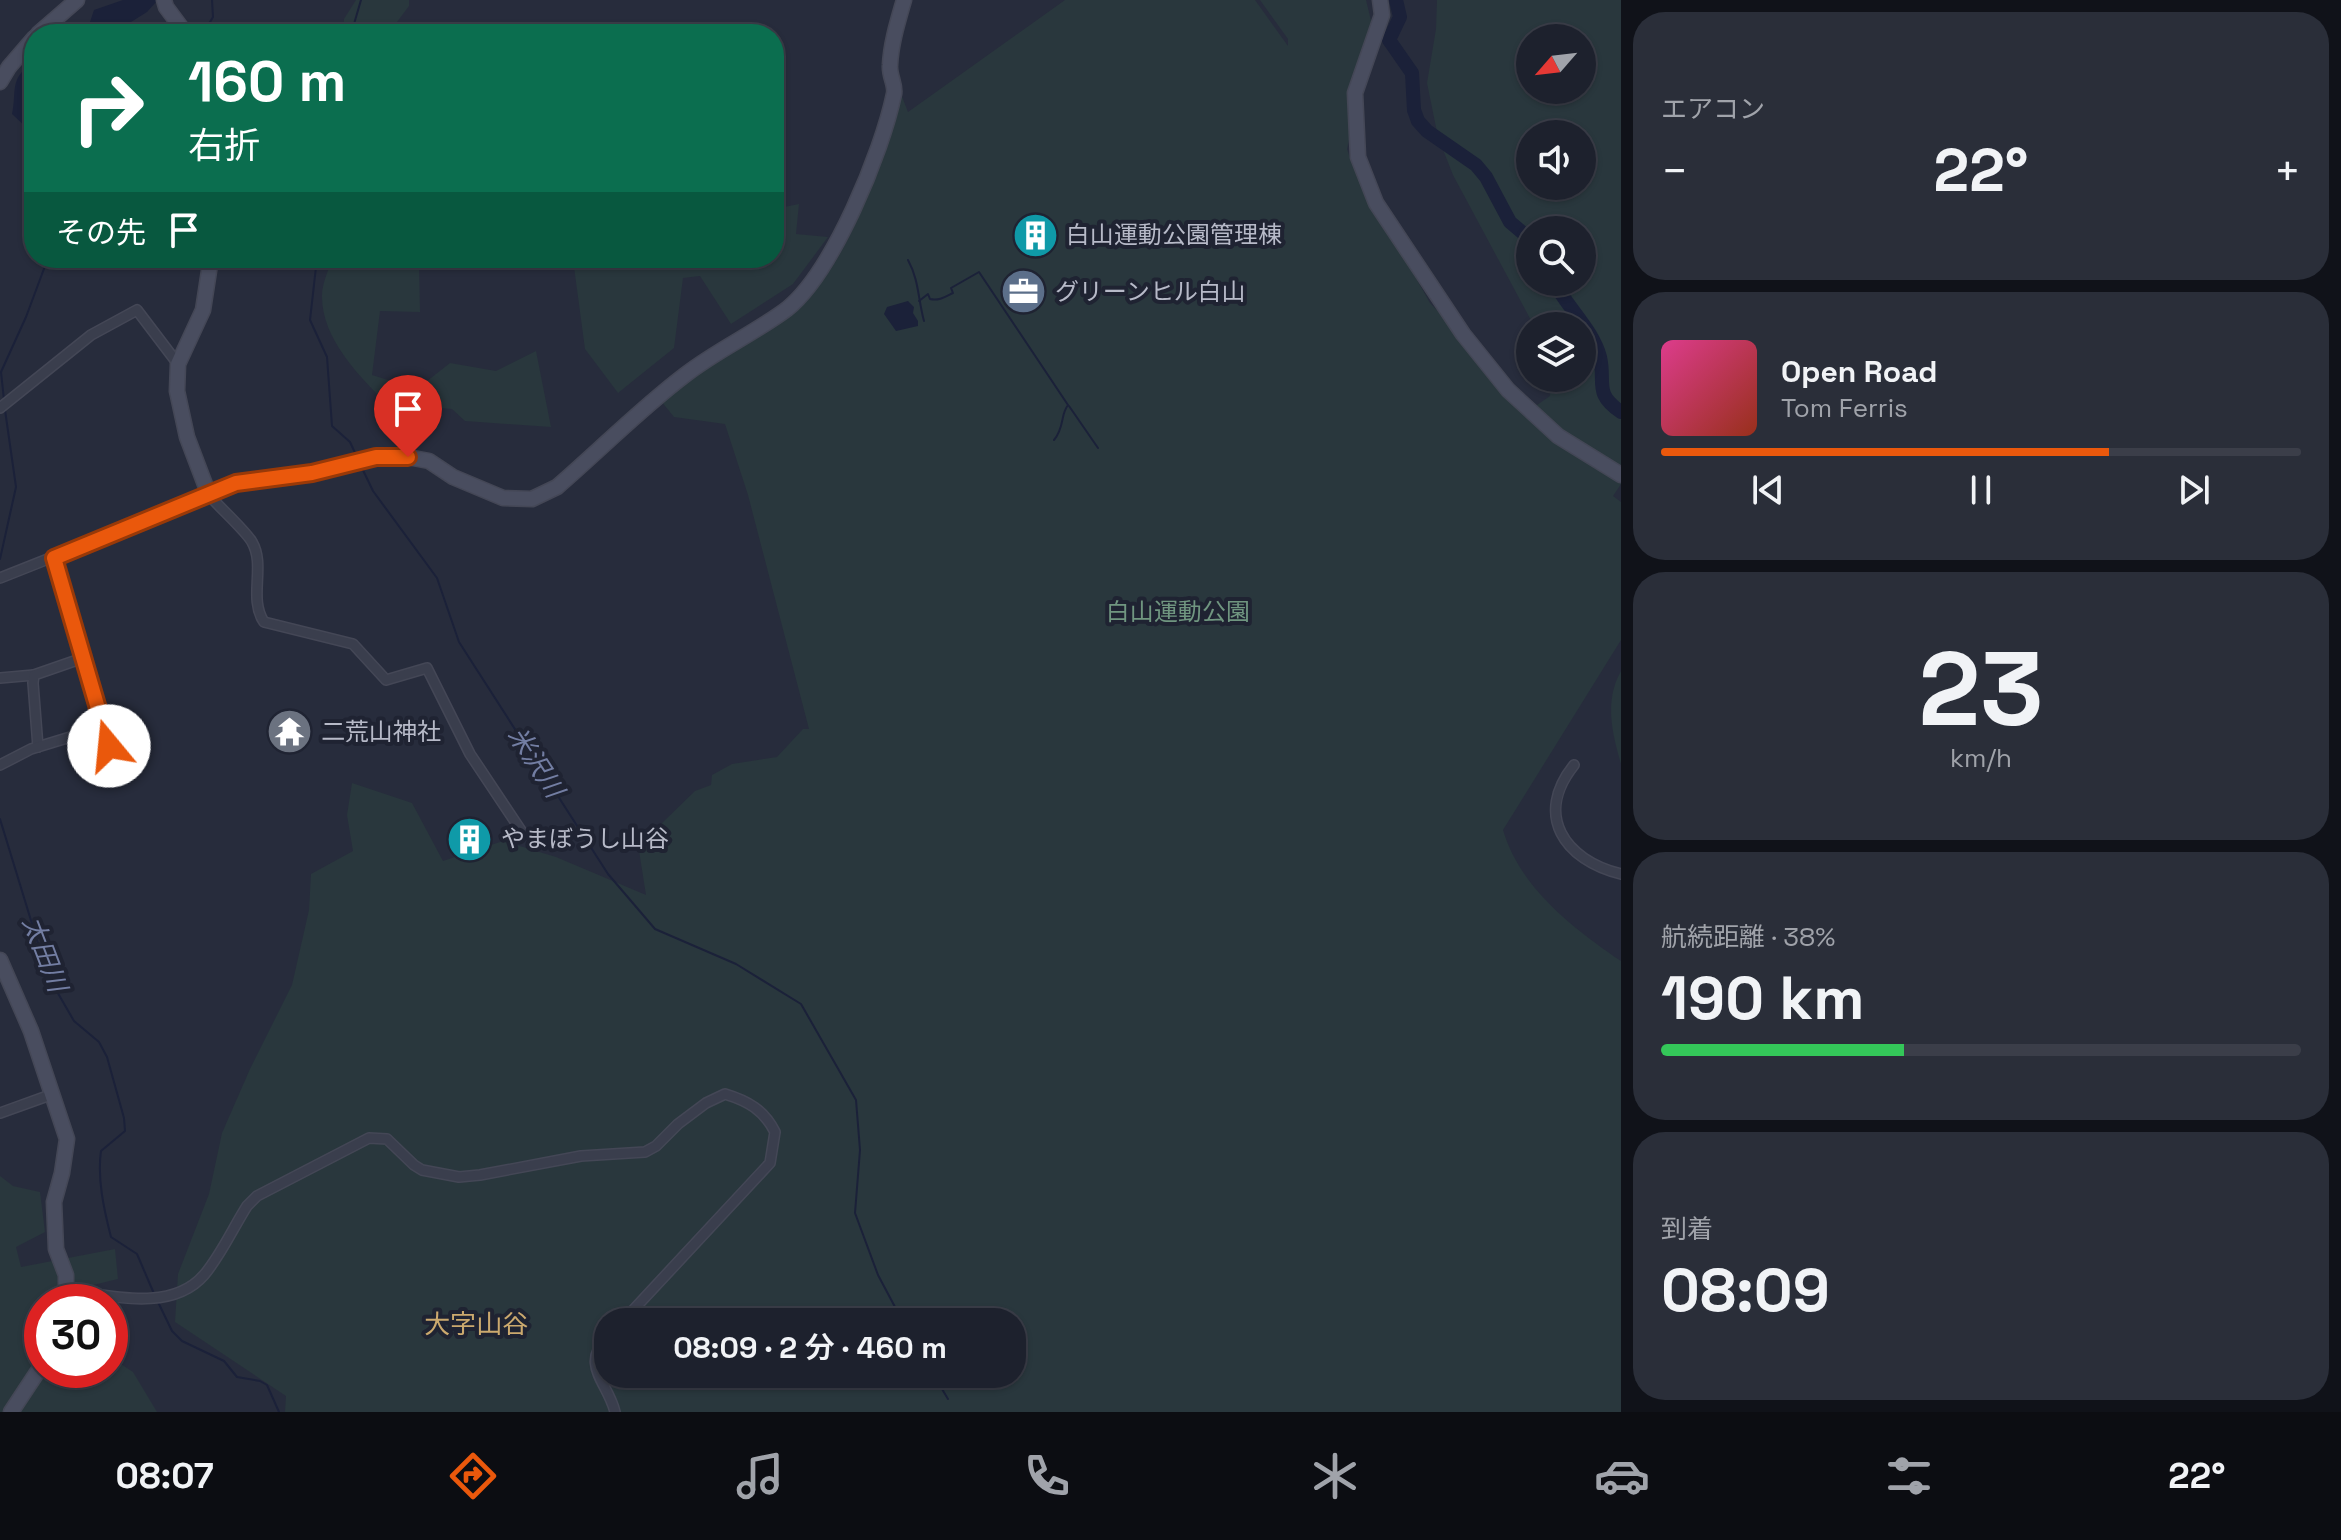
<!DOCTYPE html>
<html lang="ja">
<head>
<meta charset="utf-8">
<style>
	body { margin:0; font-family:"Space Grotesk","Noto Sans JP",sans-serif; background:#2a2e39; color:#f1f3f6; height:100vh; display:flex; flex-direction:column; font-size:30px; white-space:nowrap }
	* { box-sizing:border-box; margin:0 }
	p { font-size:26px; color:#a0a3aa }
	.icon { flex:none; width:44px; height:44px; fill:none; stroke:currentColor; stroke-width:2; stroke-linecap:round; stroke-linejoin:round }
	.map { position:relative; flex:1; overflow:hidden }
	.drawer { display:flex; flex-direction:column; gap:12px; padding:12px; background:#101219; width:720px }
	.drawer>* { flex:none }
	.top-card { position:absolute; left:24px; top:24px; width:760px; height:244px; border-radius:32px; box-shadow:0 2px 6px #0004,0 0 0 2px #3b3e49; background:#0b6e4f; color:#fff; overflow:hidden }
	.needle { width:52px; rotate:242deg }
	.controls { position:absolute; left:1516px; top:24px; display:grid; gap:16px }
	.controls a { display:grid; place-items:center; width:80px; height:80px; border-radius:50%; background:#1d212d; box-shadow:0 2px 6px #0004,0 0 0 2px #3b3e49; font-size:40px }
	.speed { position:absolute; left:24px; top:1284px; display:flex; gap:16px; font-size:40px; font-weight:700; text-align:center }
	.speed>* { display:grid; place-content:center; width:104px; height:104px; border-radius:50%; background:#1d212d; box-shadow:0 2px 6px #0004,0 0 0 2px #3b3e49; line-height:1 }
	.speed .limit { border:12px solid #d22; background:#fff; color:#111 }
	.pin { position:absolute; display:grid; place-items:center; width:68px; height:68px; color:#fff; margin:-82px -34px; border-radius:50% 50% 50% 0; rotate:-45deg; box-shadow:0 0 8px #0007 }
	.pin .icon { rotate:45deg }
	.me { position:absolute; width:88px; margin:-44px; rotate:343deg; stroke-linejoin:round; filter:drop-shadow(0 0 6px #0008) }
	.turn { display:flex; align-items:center; gap:28px; height:168px; padding:0 32px; font-size:36px }
	.turn .icon { width:104px; height:104px; stroke-width:2.5 }
	.turn b { display:block; font-size:56px; line-height:68px }
	.then { display:flex; align-items:center; height:76px; padding:0 32px; background:#0003; gap:16px; font-size:30px }
	.big { font-size:60px; font-weight:600; line-height:1.1 }
	.drawer .card { flex:1; display:flex; flex-direction:column; justify-content:center; gap:12px; min-width:0; padding:0 28px; border-radius:32px; background:#2a2e39 }
	.drawer .dial { align-items:center; gap:0 }
	.dial b { font-size:104px; line-height:1 }
	.song { display:flex; align-items:center; gap:24px }
	.cover { width:96px; height:96px; border-radius:12px; background:linear-gradient(135deg,hsl(330 70% 55%),hsl(10 70% 35%)) }
	.played { height:8px; border-radius:4px; background:linear-gradient(90deg,#ea580c 70%,#3b3e49 70%) }
	.keys { display:flex; justify-content:space-around; direction:ltr }
	.heat { display:flex; justify-content:space-between; align-items:center; font-size:44px; direction:ltr }
	.charge { height:12px; border-radius:6px; background:linear-gradient(90deg,#34c759 38%,#3b3e49 0) }
	.trip { position:absolute; left:594px; top:1308px; width:432px; height:80px; border-radius:32px; background:#1d212d; box-shadow:0 2px 6px #0004,0 0 0 2px #3b3e49; font-weight:600; line-height:80px; text-align:center }
	.tab-bar { display:flex; height:128px; justify-content:space-around; align-items:center; background:#0c0d12; color:#a0a3aa }
	.tab-bar .icon { width:56px; height:56px }
	.tab-bar .on { color:#ea580c }
	.tab-bar b { font-size:36px; color:#f1f3f6 }
	main { display:flex; flex:1; min-height:0 }
	.map>svg:first-child { display:block }
</style>
</head>
<body>
<main>
<div class="map">
<svg width="1621" height="1412" viewBox="0 0 1621 1412">
	<rect width="100%" height="100%" fill="#272c3c"/>
	<g fill="#29373d" fill-rule="evenodd">
		<path d="M356,0H409V6L388,34H343L344,19Z"/>
		<path d="M1065,0H1255L1288,46V39L1260,0H1366L1374,33L1347,149L1352,164L1430,303L1497,372L1525,399L1537,405L1550,396L1551,378H1582V326H1534L1453,175L1438,137L1427,83L1436,29L1437,0H1621V484L1613,496L1621,502V640L1503,830C1520,888 1574,929 1621,961V1412H285L286,1396L175,1322L178,1274L209,1194L222,1133L250,1069L292,985L309,910L311,874L353,851L347,815L352,783L412,803L443,861L503,841L556,857L646,895L637,838L658,827L695,791L711,785L712,775L732,764L777,757L803,729H809L748,495L725,424L674,417L661,401C699,369 744,349 784,320C850,271 878,169 901,94L908,112ZM1530,38H1582V90H1530ZM1530,134H1582V186H1530ZM1530,230H1582V282H1530ZM608,1322H1012V1374H608Z"/>
		<path d="M799,204L796,234L828,237L793,284L731,324L700,276L683,278L674,348L618,393L585,349L574,267L419,264L420,312L380,311L372,375L417,389L450,363L496,371L536,351L551,427L465,421L452,409L386,403C358,375 321,337 322,295C322,284 329,269 332,258H774V209Z"/>
		<path d="M1621,671V764C1612,733 1604,701 1621,671Z"/>
		<path d="M0,1176L13,1186L40,1192L45,1232L16,1247L21,1267L115,1249L118,1279L56,1294V1302H42V1370H110V1357L133,1372L157,1412H0Z"/>
	</g>
	<g fill="#1b2139">
		<path d="M123,0H158L147,12L112,34H86L94,10Z"/>
		<path d="M31,65H34V116L30,131L12,114C17,93 9,78 31,65Z"/>
		<path d="M908,301L914,307L913,313L918,321V326L896,331L884,314L887,307Z"/>
	</g>
	<g fill="none" stroke-linecap="round" stroke-linejoin="round">
		<g stroke="#1b2139" stroke-width="2">
			<path d="M203,34L213,17L212,0"/>
			<path d="M345,34L354,24L361,0"/>
			<path d="M317,258L310,320L327,357L332,426L350,442L357,457"/>
			<path d="M908,260C919,280 918,299 924,321"/>
			<path d="M919,301L928,294L930,299C939,301 945,297 953,293L951,288L979,272L1068,405C1060,415 1065,427 1054,440"/>
			<path d="M4,400L1,372L26,317L48,258"/>
			<path d="M1069,406L1098,448"/>
			<path d="M361,466L373,491L437,578L459,642L608,874L655,929L736,964L801,1004L856,1100L860,1150L855,1213L878,1275L903,1322"/>
			<path d="M0,559L16,487L5,410"/>
			<path d="M0,819L48,976L74,1021L99,1042L107,1057L124,1118L125,1131L101,1151C97,1178 104,1210 111,1237L137,1254L155,1296"/>
			<path d="M158,1302L172,1331L182,1341L224,1361L237,1377L260,1381L267,1385L279,1412"/>
			<path d="M933,1374L948,1399"/>
		</g>
		<g stroke="#1b2139" stroke-width="14">
			<path d="M1396,0L1400,17L1389,40L1412,73L1414,110L1418,121L1427,131L1476,165L1486,177L1510,222L1530,239"/>
			<path d="M1554,282C1567,307 1593,330 1600,357C1606,383 1593,393 1621,412"/>
		</g>
		<defs>
			<g id="street">
				<path d="M0,408L91,335L137,310L178,364"/>
				<path d="M54,558L109,746"/>
				<path d="M0,578L209,495C218,506 246,531 252,542C266,566 248,598 264,622L353,644L386,680L427,668L470,754L522,832"/>
				<path d="M0,678L34,675"/>
				<path d="M38,747L33,683L34,675L83,658"/>
				<path d="M0,765L31,749L103,727"/>
				<path d="M1574,765C1534,815 1564,860 1621,874"/>
				<path d="M0,1113L53,1094"/>
				<path d="M67,1290C109,1295 171,1313 204,1275C221,1255 233,1228 247,1206L257,1196L369,1138L387,1139L414,1165L422,1170L459,1177L480,1175L581,1156L645,1152L656,1146L678,1124L706,1103L725,1094C748,1101 764,1110 775,1132L770,1163L622,1322"/>
				<path d="M608,1336C579,1365 608,1382 615,1412"/>
			</g>
			<g id="secondary">
				<path d="M164,0L166,7L186,34"/>
				<path d="M1380,0L1382,15L1355,93L1358,157L1376,203L1463,334L1508,390L1558,436L1621,475"/>
				<path d="M38,34L77,0"/>
				<path d="M0,82L9,67L34,38"/>
				<path d="M211,258L203,310L178,364L177,391L187,437L209,495L236,483L312,473L376,457H408L429,461L453,477L503,498L532,499L557,487C600,450 640,409 685,375C717,350 755,333 787,309C833,272 882,152 894,94C896,85 889,76 890,65C891,43 898,21 904,0"/>
				<path d="M0,960L31,1031L67,1139L62,1173L54,1202L56,1249L66,1275V1302"/>
				<path d="M11,1412L42,1365"/>
			</g>
		</defs>
		<use href="#street" stroke="#444756" stroke-width="12"/>
		<use href="#secondary" stroke="#444756" stroke-width="17"/>
		<use href="#street" stroke="#3a3e4d" stroke-width="9"/>
		<use href="#secondary" stroke="#494d5f" stroke-width="14"/>
	</g>
	<g fill="none" stroke-linecap="round" stroke-linejoin="round">
		<defs>
			<path id="route" d="M109,746L54,558L236,483L312,473L376,457H408"/>
		</defs>
		<use href="#route" stroke="#983908" stroke-width="20"/>
		<use href="#route" stroke="#ea580c" stroke-width="14"/>
	</g>
	<defs>
		<symbol id="building-disc" viewBox="-11 -11 22 22"><circle r="9.5" fill="#0f9aa8" stroke="#1f2332"/><path d="M-4-6H4V6H1V3H-1V6H-4ZM-2.5-4.3h1.7v1.8h-1.7ZM.8-4.3h1.7v1.8H.8ZM-2.5-1h1.7V.8h-1.7ZM.8-1h1.7V.8H.8Z" fill="#fff"/></symbol>
		<symbol id="office-disc" viewBox="-11 -11 22 22"><circle r="9.5" fill="#5c6f8a" stroke="#1f2332"/><path d="M-6-3h4V-5.5h4V-3h4V5H-6ZM-1-4.5V-3h2v-1.5ZM-6 0V1H6V0Z" fill="#fff"/></symbol>
		<symbol id="temple-disc" viewBox="-11 -11 22 22"><circle r="9.5" fill="#6b7280" stroke="#1f2332"/><path d="M0-6L5-2H3V0L6.5 2.5H4V6H1.5V3h-3V6H-4V2.5H-6.5L-3 0V-2H-5Z" fill="#fff"/></symbol>
	</defs>
	<g fill-rule="evenodd">
		<use href="#building-disc" x="1010" y="210" width="51" height="51"/>
		<use href="#office-disc" x="998" y="266" width="51" height="51"/>
		<use href="#temple-disc" x="264" y="706" width="51" height="51"/>
		<use href="#building-disc" x="444" y="814" width="51" height="51"/>
	</g>
	<g text-anchor="middle" stroke-width="8" stroke-linejoin="round" paint-order="stroke">
		<g font-size="24" fill="#b7bac8" stroke="#1f2332" text-anchor="start">
			<text x="1066" y="243">白山運動公園管理棟</text>
			<text x="1055" y="300">グリーンヒル白山</text>
			<text x="321" y="740">二荒山神社</text>
			<text x="501" y="847">やまぼうし山谷</text>
		</g>
		<g font-size="24" fill="#709680" stroke="#1f2332">
			<text x="1178" y="620">白山運動公園</text>
		</g>
		<g font-size="26" font-style="italic" fill="#737ea3" stroke="#1f2332">
			<text transform="translate(536 762) rotate(57)" y="9">米沢川</text>
			<text transform="translate(45 954) rotate(69)" y="9">太田川</text>
		</g>
		<g font-size="26" fill="#cba96e" stroke="#1f2332">
			<text x="476" y="1333">大字山谷</text>
		</g>
	</g>
</svg>
<div class="controls">
<a><svg class="needle" viewBox="-14 -14 28 28"><path d="M0-13l5 13h-10z" fill="#e53935"/><path d="M0 13l5-13h-10z" fill="#a0a3aa"/></svg></a>
<a><svg class="icon" aria-label="sound" viewBox="0 0 24 24"><path d="M4 9h4l5-4v14l-5-4H4zM17 9q2 3 0 6"/></svg></a>
<a><svg class="icon" aria-label="search" viewBox="0 0 24 24"><circle cx="10" cy="10" r="6"/><path d="M15 15l6 6"/></svg></a>
<a><svg class="icon" aria-label="layers" viewBox="0 0 24 24"><path d="M12 4l9 5-9 5-9-5zM3 14l9 5 9-5"/></svg></a>
</div>
<div class="speed"><div class="limit">30</div></div>
<div class="pin" style="left:408px;top:457px;background:#d93025"><svg class="icon" aria-label="arrive" viewBox="0 0 24 24"><path d="M6 21V4h12l-3 4 3 4H6"/></svg></div>
<svg class="me" style="left:109px;top:746px" viewBox="-20 -20 40 40"><circle r="19" fill="#fff"/><path d="M0-13L10 11 0 6-10 11z" fill="#ea580c"/></svg>
<div class="trip">08:09 · 2 分 · 460 m</div>
<div class="top-card">
<div class="turn"><svg class="icon" aria-label="right" viewBox="0 0 24 24"><path d="M7 20v-9h11M14 6l5 5-5 5"/></svg><div><b>160 m</b>右折</div></div>
<div class="then">その先<svg class="icon" aria-label="arrive" viewBox="0 0 24 24"><path d="M6 21V4h12l-3 4 3 4H6"/></svg></div>
</div>
</div>
<section class="drawer">
<div class="card"><p>エアコン</p>
<div class="heat"><a>−</a><b class="big">22°</b><a>+</a></div>
</div>
<div class="card">
<div class="song"><i class="cover"></i><div><b>Open Road</b><p>Tom Ferris</p></div></div>
<div class="played"></div>
<div class="keys"><svg class="icon" aria-label="previous" viewBox="0 0 24 24"><path d="M18 5L8 12l10 7zM5 5v14"/></svg><svg class="icon" aria-label="pause" viewBox="0 0 24 24"><path d="M8 5v14M16 5v14"/></svg><svg class="icon" aria-label="next" viewBox="0 0 24 24"><path d="M6 5l10 7-10 7zM19 5v14"/></svg></div>
</div>
<div class="card dial"><b>23</b><p>km/h</p></div>
<div class="card"><p>航続距離 · 38%</p><b class="big">190 km</b><div class="charge"></div></div>
<div class="card"><p>到着</p><b class="big">08:09</b></div>
</section>
</main>
<nav class="tab-bar">
<b>08:07</b>
<svg class="icon on" aria-label="directions" viewBox="0 0 24 24"><path d="M12 3l9 9-9 9-9-9zM9 14v-3h6M13 9l2 2-2 2"/></svg>
<svg class="icon" aria-label="music" viewBox="0 0 24 24"><path d="M9 18V5l10-2v13"/><circle cx="6" cy="18" r="3"/><circle cx="16" cy="16" r="3"/></svg>
<svg class="icon" aria-label="phone" viewBox="0 0 24 24"><path d="M5 4h4l2 5-3 2q2 4 5 5l2-3 5 2v4C11 20 4 13 5 4z"/></svg>
<svg class="icon" aria-label="climate" viewBox="0 0 24 24"><path d="M12 3v18M4 7l16 10M4 17L20 7"/></svg>
<svg class="icon" aria-label="car" viewBox="0 0 24 24"><path d="M5 17H2v-5l4-1 3-4h7l3 4 3 1v5h-3M9 17h6M6 11h13"/><circle cx="7" cy="17" r="2"/><circle cx="17" cy="17" r="2"/></svg>
<svg class="icon" aria-label="filters" viewBox="0 0 24 24"><path d="M4 7h16M4 17h16"/><circle cx="9" cy="7" r="2"/><circle cx="15" cy="17" r="2"/></svg>
<b>22°</b>
</nav>
</body>
</html>
